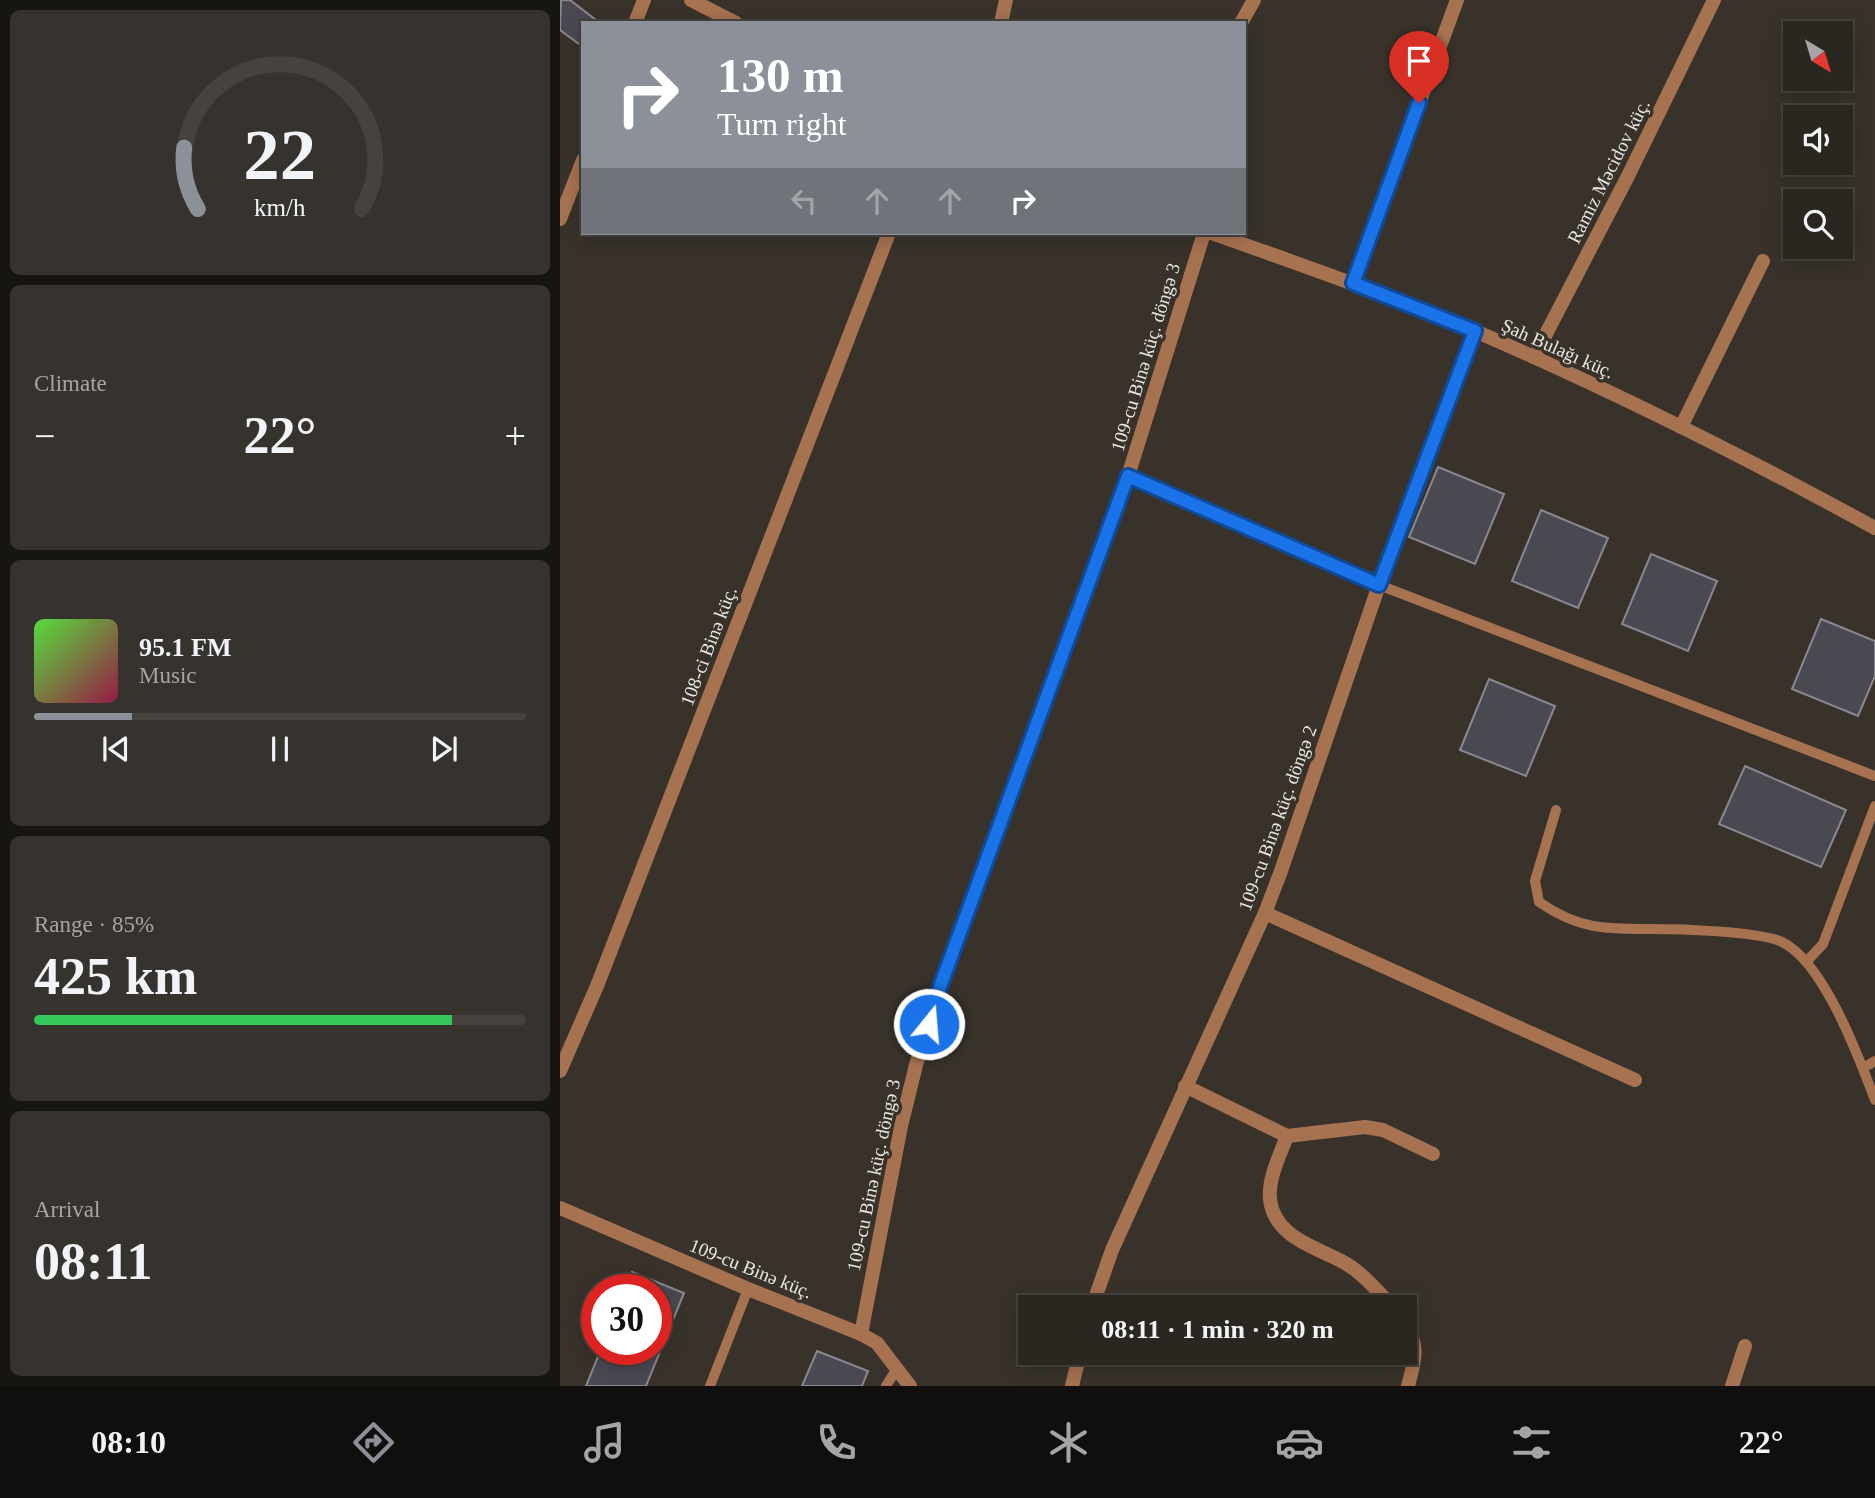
<!DOCTYPE html>
<html lang="en">
<head>
<meta charset="utf-8">
<style>
	body { margin:0; font-family:Georgia,serif; background:#36322d; color:#f1f3f6; height:100vh; display:flex; flex-direction:column; font-size:26px; white-space:nowrap }
	* { box-sizing:border-box; margin:0 }
	p { font-size:23px; color:#a5a5a5 }
	.icon { flex:none; width:38px; height:38px; fill:none; stroke:currentColor; stroke-width:2; stroke-linecap:round; stroke-linejoin:round }
	.map { position:relative; flex:1; overflow:hidden }
	.drawer { display:flex; flex-direction:column; gap:10px; padding:10px; background:#171512; width:560px }
	.drawer>* { flex:none }
	.guide { position:absolute; left:21px; top:21px; width:665px; height:214px; border-radius:0px; box-shadow:0 4px 18px #0003,0 0 0 2px #46433e; background:#8c9099; color:#fff; overflow:hidden }
	.needle { width:46px; rotate:142deg }
	.fabs { position:absolute; left:1223px; top:21px; display:grid; gap:14px }
	.fabs a { display:grid; place-items:center; width:70px; height:70px; border-radius:0px; background:#2a2620; box-shadow:0 4px 18px #0003,0 0 0 2px #46433e; font-size:35px }
	.speed { position:absolute; left:21px; top:1274px; display:flex; gap:14px; font-size:35px; font-weight:700; text-align:center }
	.speed>* { display:grid; place-content:center; width:91px; height:91px; border-radius:50%; background:#2a2620; box-shadow:0 4px 18px #0003,0 0 0 2px #46433e; line-height:1 }
	.speed .limit { border:10px solid #d22; background:#fff; color:#111 }
	.pin { position:absolute; display:grid; place-items:center; width:60px; height:60px; color:#fff; margin:-72px -30px; border-radius:50% 50% 50% 0; rotate:-45deg; box-shadow:0 0 7px #0007 }
	.pin .icon { rotate:45deg }
	.me { position:absolute; width:77px; margin:-38px; rotate:17deg; stroke-linejoin:round; filter:drop-shadow(0 0 5px #0008) }
	.turn { display:flex; align-items:center; gap:24px; height:147px; padding:0 21px; font-size:32px }
	.turn .icon { width:91px; height:91px; stroke-width:2.5 }
	.turn b { display:block; font-size:49px; line-height:60px }
	.lanes { display:flex; align-items:center; height:66px; padding:0 21px; background:#0003; justify-content:center; gap:35px; direction:ltr }
	.lanes .off { opacity:.35 }
	.big { font-size:52px; font-weight:700; line-height:1.1 }
	.drawer .tile { flex:1; display:flex; flex-direction:column; justify-content:center; gap:10px; min-width:0; padding:0 24px; border-radius:10px; background:#36322d }
	.drawer .dial { align-items:center; gap:0 }
	.dial svg { height:182px; overflow:visible; fill:none; stroke:#46433e; stroke-width:7; stroke-linecap:round; text-anchor:middle }
	.dial text { fill:#f1f3f6; stroke:none }
	.song { display:flex; align-items:center; gap:21px }
	.cover { width:84px; height:84px; border-radius:10px; background:linear-gradient(135deg,hsl(110 70% 55%),hsl(340 70% 35%)) }
	.played { height:7px; border-radius:4px; background:linear-gradient(90deg,#8c9099 20%,#46433e 20%) }
	.keys { display:flex; justify-content:space-around; direction:ltr }
	.heat { display:flex; justify-content:space-between; align-items:center; font-size:38px; direction:ltr }
	.charge { height:10px; border-radius:5px; background:linear-gradient(90deg,#34c759 85%,#46433e 0) }
	.trip { position:absolute; left:458px; top:1295px; width:399px; height:70px; border-radius:0px; background:#2a2620; box-shadow:0 4px 18px #0003,0 0 0 2px #46433e; font-weight:700; line-height:70px; text-align:center }
	.tab-bar { display:flex; height:112px; justify-content:space-around; align-items:center; background:#110f0d; color:#a5a5a5 }
	.tab-bar .icon { width:49px; height:49px }
	.tab-bar .selected { color:#8c9099 }
	.tab-bar b { font-size:32px; color:#f1f3f6 }
	main { display:flex; flex:1; min-height:0 }
	.map>svg:first-child { display:block }
</style>
</head>
<body>
<main>
<section class="drawer">
<div class="tile dial"><svg viewBox="0 0 100 80">
<path d="M14 69A42 42 0 1 1 86 69"/>
<path d="M14 69A42 42 0 0 1 8 42" stroke="#8c9099"/>
<text x="50" y="56" font-size="32" font-weight="700">22</text>
<text x="50" y="72" font-size="11">km/h</text>
</svg></div>
<div class="tile"><p>Climate</p>
<div class="heat"><a>−</a><b class="big">22°</b><a>+</a></div>
</div>
<div class="tile">
<div class="song"><i class="cover"></i><div><b>95.1 FM</b><p>Music</p></div></div>
<div class="played"></div>
<div class="keys"><svg class="icon" aria-label="previous" viewBox="0 0 24 24"><path d="M18 5L8 12l10 7zM5 5v14"/></svg><svg class="icon" aria-label="pause" viewBox="0 0 24 24"><path d="M8 5v14M16 5v14"/></svg><svg class="icon" aria-label="next" viewBox="0 0 24 24"><path d="M6 5l10 7-10 7zM19 5v14"/></svg></div>
</div>
<div class="tile"><p>Range · 85%</p><b class="big">425 km</b><div class="charge"></div></div>
<div class="tile"><p>Arrival</p><b class="big">08:11</b></div>
</section>
<div class="map">
<svg width="1315" height="1386" viewBox="0 0 1315 1386">
	<rect width="100%" height="100%" fill="#38322b"/>
	<g fill="#4a4851" stroke="#898790" stroke-width="2">
		<path d="M1,0H10L40,23H23V47L0,30Z"/>
		<path d="M878,467L944,494L915,564L849,537Z"/>
		<path d="M981,510L1048,538L1018,608L952,581Z"/>
		<path d="M1091,554L1157,581L1128,651L1062,624Z"/>
		<path d="M1261,619L1315,641V676L1298,716L1232,689Z"/>
		<path d="M929,679L995,706L966,776L900,750Z"/>
		<path d="M1185,766L1286,810L1261,867L1159,824Z"/>
		<path d="M72,1272L124,1293L86,1386H26L41,1349H96V1290H65Z"/>
		<path d="M257,1351L308,1371L302,1386H242Z"/>
	</g>
	<g fill="none" stroke-linecap="round" stroke-linejoin="round">
		<g stroke="#a77250" stroke-width="10">
			<path d="M819,585L1315,776"/>
			<path d="M996,810L975,881L979,902C1018,929 1044,929 1090,929C1118,929 1199,931 1222,942C1264,962 1299,1058 1315,1100"/>
			<path d="M1247,961L1263,944L1315,806"/>
			<path d="M1303,1068L1315,1061"/>
			<path d="M150,1386L188,1289"/>
			<path d="M326,1386L336,1370"/>
		</g>
		<g stroke="#a77250" stroke-width="14">
			<path d="M75,23L84,0"/>
			<path d="M441,23L446,0"/>
			<path d="M681,23L694,0"/>
			<path d="M0,219L23,160"/>
			<path d="M793,283L897,0"/>
			<path d="M974,357L1067,178L1154,0"/>
			<path d="M1121,427L1203,261"/>
			<path d="M568,476L819,585"/>
			<path d="M705,913L1075,1080"/>
			<path d="M0,1071L37,986L329,233"/>
			<path d="M625,1086L727,1136C720,1155 708,1178 710,1199C714,1238 757,1247 785,1263C804,1274 818,1292 833,1307"/>
			<path d="M727,1136L805,1127L823,1130L873,1154"/>
			<path d="M0,1208L188,1289L301,1334L317,1343L350,1386"/>
			<path d="M532,1307L552,1250L705,913L721,871L819,585L915,331"/>
			<path d="M845,1320C859,1350 856,1355 848,1386"/>
			<path d="M301,1334L341,1126L356,1065L381,984L568,476L644,233"/>
			<path d="M512,1386L520,1353"/>
			<path d="M1172,1386L1185,1346"/>
		</g>
		<g stroke="#a77250" stroke-width="14">
			<path d="M131,0L176,23"/>
			<path d="M651,233C740,264 828,295 915,331C1051,390 1185,457 1315,528"/>
		</g>
	</g>
	<g fill="none" stroke-linecap="round" stroke-linejoin="round">
		<defs>
			<path id="route" d="M369,1024L381,984L568,476L819,585L915,331L793,283L859,103"/>
		</defs>
		<use href="#route" stroke="#114b97" stroke-width="18"/>
		<use href="#route" stroke="#1a73e8" stroke-width="12"/>
	</g>
	<g text-anchor="middle" stroke-width="7" stroke-linejoin="round" paint-order="stroke">
		<g font-size="19" fill="#e9e6e1" stroke="#38322b">
			<text transform="translate(1048 171) rotate(-63)" y="7">Ramiz Məcidov küç.</text>
			<text transform="translate(998 348) rotate(24)" y="7">Şah Bulağı küç.</text>
			<text transform="translate(585 357) rotate(-73)" y="7">109-cu Binə küç. döngə 3</text>
			<text transform="translate(148 646) rotate(-69)" y="7">108-ci Binə küç.</text>
			<text transform="translate(717 818) rotate(-70)" y="7">109-cu Binə küç. döngə 2</text>
			<text transform="translate(313 1175) rotate(-78)" y="7">109-cu Binə küç. döngə 3</text>
			<text transform="translate(191 1268) rotate(22)" y="7">109-cu Binə küç.</text>
		</g>
	</g>
</svg>
<div class="fabs">
<a><svg class="needle" viewBox="-14 -14 28 28"><path d="M0-13l5 13h-10z" fill="#e53935"/><path d="M0 13l5-13h-10z" fill="#a5a5a5"/></svg></a>
<a><svg class="icon" aria-label="sound" viewBox="0 0 24 24"><path d="M4 9h4l5-4v14l-5-4H4zM17 9q2 3 0 6"/></svg></a>
<a><svg class="icon" aria-label="search" viewBox="0 0 24 24"><circle cx="10" cy="10" r="6"/><path d="M15 15l6 6"/></svg></a>
</div>
<div class="speed"><div class="limit">30</div></div>
<div class="pin" style="left:859px;top:103px;background:#d93025"><svg class="icon" aria-label="arrive" viewBox="0 0 24 24"><path d="M6 21V4h12l-3 4 3 4H6"/></svg></div>
<svg class="me" style="left:369px;top:1024px" viewBox="-20 -20 40 40"><circle r="17" fill="#1a73e8" stroke="#fff" stroke-width="3"/><path d="M0-11L8 9 0 5-8 9z" fill="#fff"/></svg>
<div class="trip">08:11 · 1 min · 320 m</div>
<div class="guide">
<div class="turn"><svg class="icon" aria-label="right" viewBox="0 0 24 24"><path d="M7 20v-9h11M14 6l5 5-5 5"/></svg><div><b>130 m</b>Turn right</div></div>
<div class="lanes"><svg class="icon off" aria-label="left" viewBox="0 0 24 24"><path d="M17 20v-9H6M10 6l-5 5 5 5"/></svg><svg class="icon off" aria-label="ahead" viewBox="0 0 24 24"><path d="M12 20V5M6 11l6-6 6 6"/></svg><svg class="icon off" aria-label="ahead" viewBox="0 0 24 24"><path d="M12 20V5M6 11l6-6 6 6"/></svg><svg class="icon" aria-label="right" viewBox="0 0 24 24"><path d="M7 20v-9h11M14 6l5 5-5 5"/></svg></div>
</div>
</div>
</main>
<nav class="tab-bar">
<b>08:10</b>
<svg class="icon selected" aria-label="directions" viewBox="0 0 24 24"><path d="M12 3l9 9-9 9-9-9zM9 14v-3h6M13 9l2 2-2 2"/></svg>
<svg class="icon" aria-label="music" viewBox="0 0 24 24"><path d="M9 18V5l10-2v13"/><circle cx="6" cy="18" r="3"/><circle cx="16" cy="16" r="3"/></svg>
<svg class="icon" aria-label="phone" viewBox="0 0 24 24"><path d="M5 4h4l2 5-3 2q2 4 5 5l2-3 5 2v4C11 20 4 13 5 4z"/></svg>
<svg class="icon" aria-label="climate" viewBox="0 0 24 24"><path d="M12 3v18M4 7l16 10M4 17L20 7"/></svg>
<svg class="icon" aria-label="car" viewBox="0 0 24 24"><path d="M5 17H2v-5l4-1 3-4h7l3 4 3 1v5h-3M9 17h6M6 11h13"/><circle cx="7" cy="17" r="2"/><circle cx="17" cy="17" r="2"/></svg>
<svg class="icon" aria-label="filters" viewBox="0 0 24 24"><path d="M4 7h16M4 17h16"/><circle cx="9" cy="7" r="2"/><circle cx="15" cy="17" r="2"/></svg>
<b>22°</b>
</nav>
</body>
</html>
